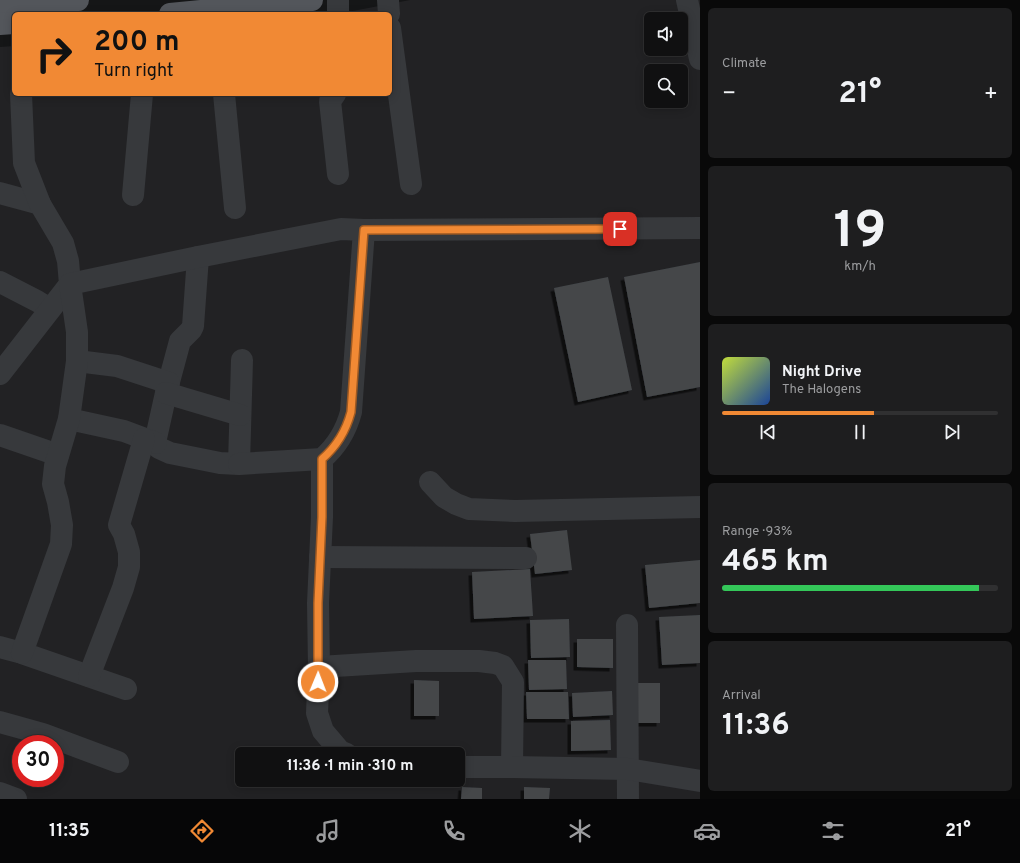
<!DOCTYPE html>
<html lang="en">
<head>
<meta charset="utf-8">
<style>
	body { margin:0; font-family:Overpass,sans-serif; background:#1e1e1f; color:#f1f3f6; height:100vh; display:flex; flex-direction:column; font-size:15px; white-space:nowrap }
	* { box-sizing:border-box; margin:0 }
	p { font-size:13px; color:#9c9d9f }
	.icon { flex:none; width:22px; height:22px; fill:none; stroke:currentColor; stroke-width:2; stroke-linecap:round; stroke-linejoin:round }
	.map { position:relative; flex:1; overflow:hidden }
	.sheet { display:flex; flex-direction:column; gap:8px; padding:8px; background:#090909; width:320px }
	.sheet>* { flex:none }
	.hud { position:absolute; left:12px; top:12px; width:380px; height:84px; border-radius:6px; box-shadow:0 2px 10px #0003,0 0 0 1px #303031; background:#f18934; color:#111; overflow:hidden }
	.controls { position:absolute; left:644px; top:12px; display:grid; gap:8px }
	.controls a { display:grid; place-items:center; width:44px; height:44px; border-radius:6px; background:#101011; box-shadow:0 2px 10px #0003,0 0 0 1px #303031; font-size:20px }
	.speed { position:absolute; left:12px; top:735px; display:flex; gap:8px; font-size:20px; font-weight:700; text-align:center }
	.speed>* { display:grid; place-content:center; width:52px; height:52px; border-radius:50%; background:#101011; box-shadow:0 2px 10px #0003,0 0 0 1px #303031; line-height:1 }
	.speed .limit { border:6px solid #d22; background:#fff; color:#111 }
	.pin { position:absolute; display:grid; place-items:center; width:34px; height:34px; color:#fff; margin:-17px; border-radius:8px; box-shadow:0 2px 6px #0006 }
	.me { position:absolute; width:44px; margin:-22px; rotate:1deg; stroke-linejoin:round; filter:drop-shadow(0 0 3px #0008) }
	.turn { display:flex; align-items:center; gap:14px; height:84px; padding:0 16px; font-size:18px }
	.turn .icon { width:52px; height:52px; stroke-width:2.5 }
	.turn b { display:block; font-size:28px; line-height:34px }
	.big { font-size:30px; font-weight:700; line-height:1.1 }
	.sheet .widget { flex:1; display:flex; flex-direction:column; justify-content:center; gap:6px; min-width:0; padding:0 14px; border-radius:6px; background:#1e1e1f }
	.sheet .dial { align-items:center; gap:0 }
	.dial b { font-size:52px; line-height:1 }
	.song { display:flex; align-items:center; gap:12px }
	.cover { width:48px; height:48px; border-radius:6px; background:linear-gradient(135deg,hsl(70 70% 55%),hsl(220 70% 35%)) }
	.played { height:4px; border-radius:2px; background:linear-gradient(90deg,#f18934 55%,#303031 55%) }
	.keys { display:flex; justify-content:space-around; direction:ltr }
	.heat { display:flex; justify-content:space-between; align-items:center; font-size:22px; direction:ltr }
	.charge { height:6px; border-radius:3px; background:linear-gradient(90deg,#34c759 93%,#303031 0) }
	.trip { position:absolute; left:235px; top:747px; width:230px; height:40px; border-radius:6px; background:#101011; box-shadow:0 2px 10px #0003,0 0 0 1px #303031; font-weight:700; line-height:40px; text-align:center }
	.tabs { display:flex; height:64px; justify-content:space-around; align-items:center; background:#060607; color:#9c9d9f }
	.tabs .icon { width:28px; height:28px }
	.tabs .current { color:#f18934 }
	.tabs b { font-size:18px; color:#f1f3f6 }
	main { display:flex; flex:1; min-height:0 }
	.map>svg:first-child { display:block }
</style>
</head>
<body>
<main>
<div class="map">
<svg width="700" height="799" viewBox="0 0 700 799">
	<defs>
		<filter id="shadow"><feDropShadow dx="-3.5" dy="3.5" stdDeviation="0" flood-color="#0009"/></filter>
	</defs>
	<rect width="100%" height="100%" fill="#151617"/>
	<path fill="#222224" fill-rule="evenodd" d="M410,0H700V799H0V47L14,46V94H390V14H337ZM651,19H681V49H651ZM651,71H681V101H651ZM21,744H55V778H21ZM242,754H458V780H242Z"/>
	<g fill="#44474a" filter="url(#shadow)">
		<path d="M700,262V387L647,397L624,277Z"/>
		<path d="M608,277L632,390L578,402L554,288Z"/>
		<path d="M567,530L572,570L535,574L530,534Z"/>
		<path d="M700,560V603L649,608L645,565Z"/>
		<path d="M530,569L533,616L474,619L472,572Z"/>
		<path d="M700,615V663L662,665L659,617Z"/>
		<path d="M569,619L570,657L531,658L530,620Z"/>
		<path d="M577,639H613V668L577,667Z"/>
		<path d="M528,660H566L567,689L529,690Z"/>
		<path d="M414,680L439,681V716H414Z"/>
		<rect x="638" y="683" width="22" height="40"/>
		<path d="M612,691L613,715L573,717L572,693Z"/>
		<path d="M526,692H568L569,719H527Z"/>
		<path d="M610,720L611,750L571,751V721Z"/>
		<path d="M462,787L482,788V799H461Z"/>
		<path d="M524,787L550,788L549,799H524Z"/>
	</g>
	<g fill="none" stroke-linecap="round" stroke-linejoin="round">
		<g stroke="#37393c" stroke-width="22">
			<path d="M388,0L389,14"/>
			<path d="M687,0L700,59"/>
			<path d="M338,14V0"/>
			<path d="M390,28L411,184"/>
			<path d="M224,94L235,208"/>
			<path d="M335,94L330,101L338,174"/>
			<path d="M0,193L40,204"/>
			<path d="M133,195L142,94"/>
			<path d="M198,257L193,326L191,330L180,341L166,393L156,438V443L159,448L170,453L220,463L239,464L242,360"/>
			<path d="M0,282L37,301L50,309"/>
			<path d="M77,361L117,366L169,383"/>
			<path d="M0,374L70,284L68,261L63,243L40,204L24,163L21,94"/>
			<path d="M166,393L240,415"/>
			<path d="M69,419L124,431L156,443"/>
			<path d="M0,435L58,455"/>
			<path d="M322,459V517L318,603L319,667L317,713L323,731L340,751L347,754"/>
			<path d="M239,464L322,459C337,446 346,431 351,412L364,230"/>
			<path d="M430,482L444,497L456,504L469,509L515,511L700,507"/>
			<path d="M320,557L526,558"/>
			<path d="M627,625L628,799"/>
			<path d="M0,647L22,653L126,689"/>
			<path d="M22,653L61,544L62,525L58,502L53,484L55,466L69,419L77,361V332L70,284L198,257L341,229L364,230L700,228"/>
			<path d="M319,667L416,661H479L495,663L503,666L513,682L512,767"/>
			<path d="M89,676L123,588L129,567V552L124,534L119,525L144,439"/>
			<path d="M0,722L43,734L118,762"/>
			<path d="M458,767H512L628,769L700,781"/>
			<path d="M0,793L16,799"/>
		</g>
		<g stroke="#53565b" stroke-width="22">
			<path d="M0,6L78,0"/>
			<path d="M170,14L312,0"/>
			<path d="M0,24L14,23"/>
		</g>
	</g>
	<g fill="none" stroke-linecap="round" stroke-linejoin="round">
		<defs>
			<path id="route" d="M318,682V603L322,517V459C337,446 346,431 351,412L364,230L620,229"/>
		</defs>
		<use href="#route" stroke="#9d5922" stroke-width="10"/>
		<use href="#route" stroke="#f18934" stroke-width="7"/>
	</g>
</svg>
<div class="controls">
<a><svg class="icon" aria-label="sound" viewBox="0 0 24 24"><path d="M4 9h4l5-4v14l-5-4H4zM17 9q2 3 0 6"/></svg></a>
<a><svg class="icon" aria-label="search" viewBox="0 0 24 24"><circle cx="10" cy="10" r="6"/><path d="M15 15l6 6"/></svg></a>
</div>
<div class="speed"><div class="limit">30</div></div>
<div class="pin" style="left:620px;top:229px;background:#d93025"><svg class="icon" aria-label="arrive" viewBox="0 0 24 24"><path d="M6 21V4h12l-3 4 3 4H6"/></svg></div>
<svg class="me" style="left:318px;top:682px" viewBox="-20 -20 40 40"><circle r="17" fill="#f18934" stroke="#fff" stroke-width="3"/><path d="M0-11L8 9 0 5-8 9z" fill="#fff"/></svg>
<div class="trip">11:36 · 1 min · 310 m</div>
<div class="hud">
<div class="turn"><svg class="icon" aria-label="right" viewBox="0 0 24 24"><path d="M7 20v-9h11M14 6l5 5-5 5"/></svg><div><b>200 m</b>Turn right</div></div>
</div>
</div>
<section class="sheet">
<div class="widget"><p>Climate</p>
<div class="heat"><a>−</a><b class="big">21°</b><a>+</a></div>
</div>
<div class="widget dial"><b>19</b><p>km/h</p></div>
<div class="widget">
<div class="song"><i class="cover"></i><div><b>Night Drive</b><p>The Halogens</p></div></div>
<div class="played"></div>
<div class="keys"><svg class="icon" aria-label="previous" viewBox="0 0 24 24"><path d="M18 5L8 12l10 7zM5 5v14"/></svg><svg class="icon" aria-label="pause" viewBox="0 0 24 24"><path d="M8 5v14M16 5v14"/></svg><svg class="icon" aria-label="next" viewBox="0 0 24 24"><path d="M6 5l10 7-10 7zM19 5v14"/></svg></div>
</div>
<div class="widget"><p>Range · 93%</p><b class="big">465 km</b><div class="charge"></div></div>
<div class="widget"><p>Arrival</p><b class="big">11:36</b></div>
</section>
</main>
<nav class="tabs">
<b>11:35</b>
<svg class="icon current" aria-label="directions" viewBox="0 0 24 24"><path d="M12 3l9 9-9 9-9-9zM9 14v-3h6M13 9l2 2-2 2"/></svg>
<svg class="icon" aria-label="music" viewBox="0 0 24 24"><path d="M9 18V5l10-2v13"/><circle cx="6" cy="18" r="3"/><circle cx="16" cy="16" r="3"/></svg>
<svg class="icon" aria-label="phone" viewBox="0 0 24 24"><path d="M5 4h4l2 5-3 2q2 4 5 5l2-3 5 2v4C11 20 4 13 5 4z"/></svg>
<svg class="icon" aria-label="climate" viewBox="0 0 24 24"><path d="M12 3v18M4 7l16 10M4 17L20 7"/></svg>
<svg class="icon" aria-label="car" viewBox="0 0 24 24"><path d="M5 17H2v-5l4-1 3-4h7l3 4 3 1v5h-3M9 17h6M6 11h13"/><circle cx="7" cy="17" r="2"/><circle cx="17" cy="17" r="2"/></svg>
<svg class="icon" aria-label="filters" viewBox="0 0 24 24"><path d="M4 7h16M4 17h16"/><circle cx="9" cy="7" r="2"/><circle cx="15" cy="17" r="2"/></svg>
<b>21°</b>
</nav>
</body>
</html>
